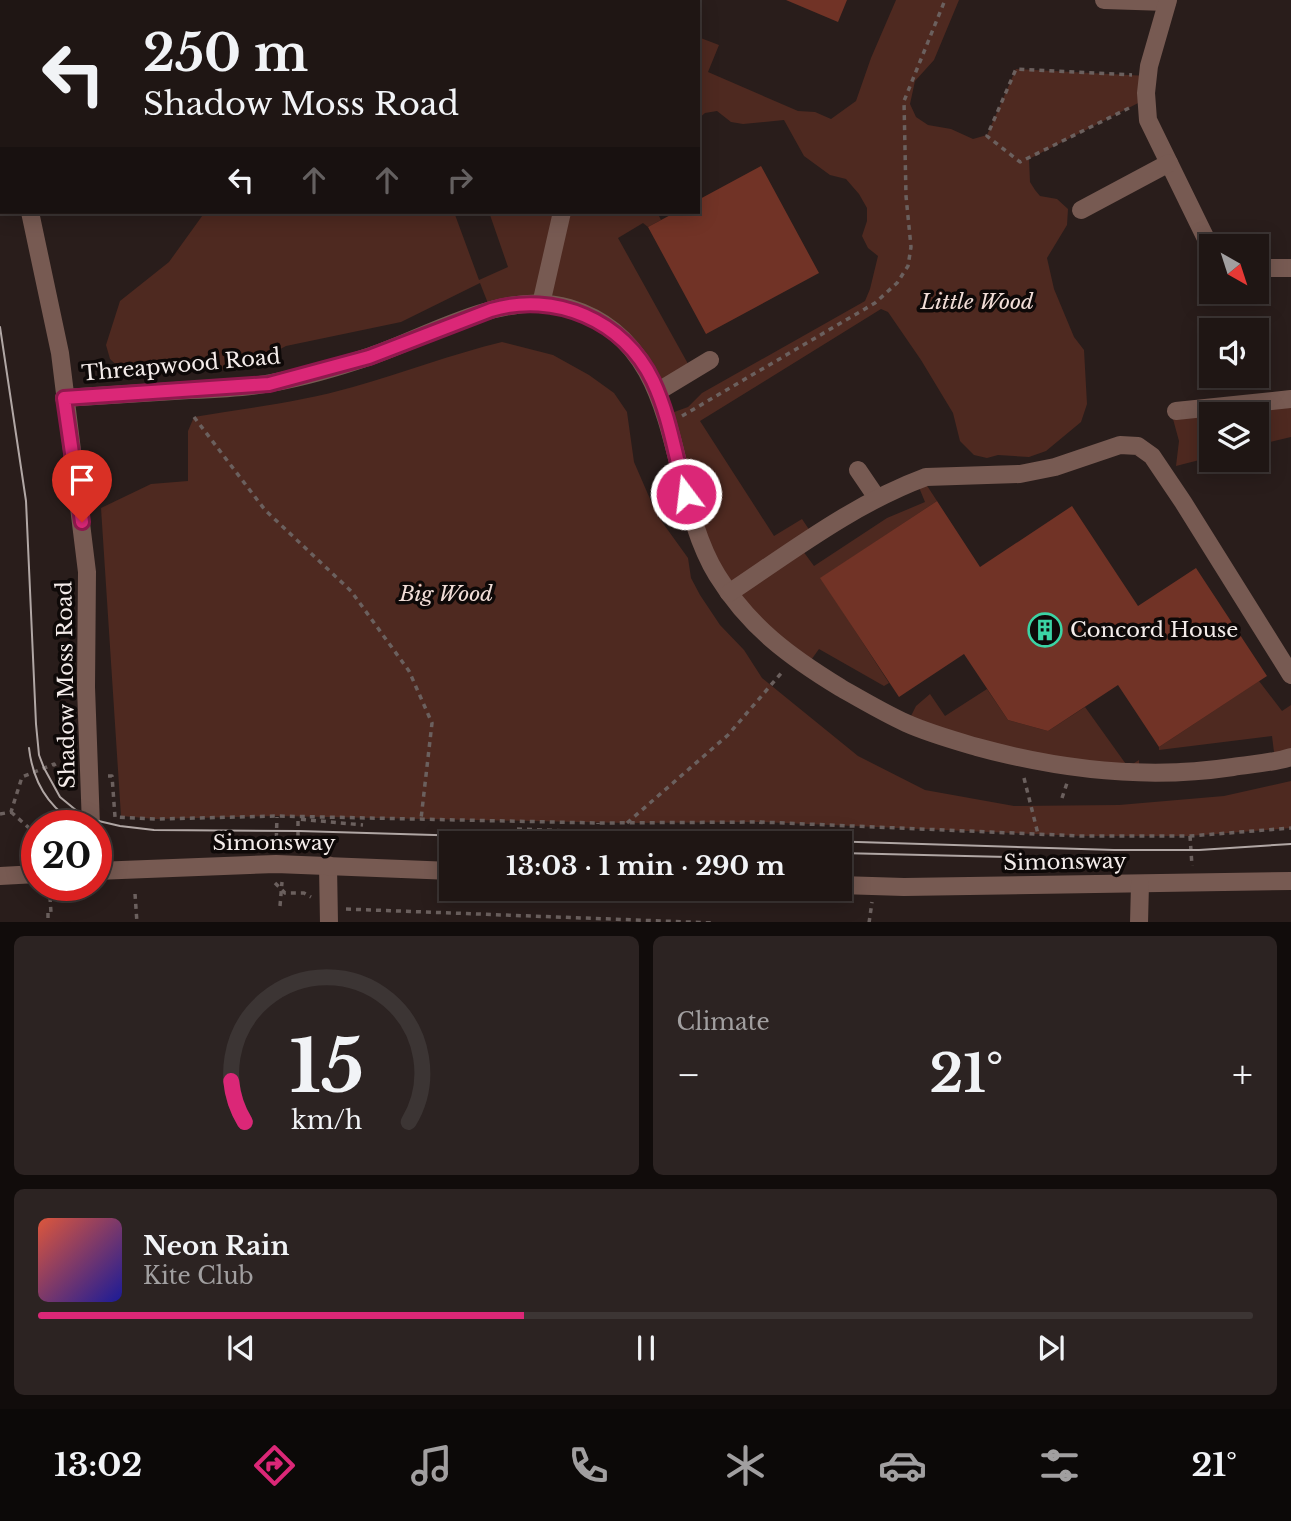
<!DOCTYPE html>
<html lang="en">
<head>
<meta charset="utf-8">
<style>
	body { margin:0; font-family:"Libre Baskerville",serif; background:#2c2322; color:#f1f3f6; height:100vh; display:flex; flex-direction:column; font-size:26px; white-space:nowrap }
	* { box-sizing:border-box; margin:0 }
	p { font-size:23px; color:#a19fa0 }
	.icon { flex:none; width:38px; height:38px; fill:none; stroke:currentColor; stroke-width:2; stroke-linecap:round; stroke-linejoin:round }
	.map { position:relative; height:922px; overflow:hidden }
	.sheet { display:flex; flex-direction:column; gap:14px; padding:14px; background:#110c0b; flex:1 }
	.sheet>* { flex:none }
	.top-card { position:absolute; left:0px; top:0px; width:700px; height:214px; box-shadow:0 4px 18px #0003,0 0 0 2px #3c3534; background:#1f1614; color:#f1f3f6; overflow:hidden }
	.needle { width:46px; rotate:141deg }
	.controls { position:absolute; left:1199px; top:234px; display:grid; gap:14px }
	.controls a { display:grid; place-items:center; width:70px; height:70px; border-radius:0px; background:#1f1614; box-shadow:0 4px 18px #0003,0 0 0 2px #3c3534; font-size:35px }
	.speed { position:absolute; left:21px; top:810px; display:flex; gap:14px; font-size:35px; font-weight:700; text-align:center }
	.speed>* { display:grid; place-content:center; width:91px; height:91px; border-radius:50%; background:#1f1614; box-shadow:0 4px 18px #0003,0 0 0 2px #3c3534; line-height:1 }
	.speed .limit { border:10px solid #d22; background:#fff; color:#111 }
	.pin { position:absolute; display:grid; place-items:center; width:60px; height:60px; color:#fff; margin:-72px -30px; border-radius:50% 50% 50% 0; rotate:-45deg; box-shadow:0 0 7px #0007 }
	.pin .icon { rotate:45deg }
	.me { position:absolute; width:77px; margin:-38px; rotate:345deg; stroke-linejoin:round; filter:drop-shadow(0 0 5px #0008) }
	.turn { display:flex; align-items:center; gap:24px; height:147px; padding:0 28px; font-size:32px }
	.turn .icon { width:91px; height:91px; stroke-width:2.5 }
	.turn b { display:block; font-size:49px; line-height:60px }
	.lanes { display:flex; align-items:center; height:66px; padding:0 28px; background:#0003; justify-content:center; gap:35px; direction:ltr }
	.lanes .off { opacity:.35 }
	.big { font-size:52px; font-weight:700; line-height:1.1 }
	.sheet .card { flex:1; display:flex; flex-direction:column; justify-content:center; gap:10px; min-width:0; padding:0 24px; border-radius:10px; background:#2c2322 }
	.sheet .dial { align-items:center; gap:0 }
	.dial svg { height:182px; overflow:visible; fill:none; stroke:#3c3534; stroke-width:7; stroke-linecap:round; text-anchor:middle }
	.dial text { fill:#f1f3f6; stroke:none }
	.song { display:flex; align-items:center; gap:21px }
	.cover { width:84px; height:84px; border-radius:10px; background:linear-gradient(135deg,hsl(10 70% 55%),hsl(240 70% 35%)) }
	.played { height:7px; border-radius:4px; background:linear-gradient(90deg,#db2777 40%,#3c3534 40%) }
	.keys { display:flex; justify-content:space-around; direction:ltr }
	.heat { display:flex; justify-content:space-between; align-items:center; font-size:38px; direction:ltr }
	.sheet .tiles { flex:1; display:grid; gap:14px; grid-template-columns:1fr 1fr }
	.card:last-child { grid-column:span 2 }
	.trip { position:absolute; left:439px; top:831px; width:413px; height:70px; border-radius:0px; background:#1f1614; box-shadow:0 4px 18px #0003,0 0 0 2px #3c3534; font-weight:700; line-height:70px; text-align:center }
	.tabs { display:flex; height:112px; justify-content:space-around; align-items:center; background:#0c0908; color:#a19fa0 }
	.tabs .icon { width:49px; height:49px }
	.tabs .selected { color:#db2777 }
	.tabs b { font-size:32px; color:#f1f3f6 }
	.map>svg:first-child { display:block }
</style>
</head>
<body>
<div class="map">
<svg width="1291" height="923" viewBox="0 0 1291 923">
	<rect width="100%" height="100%" fill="#291d1b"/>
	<g fill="#4e2920">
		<path d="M896,0H959L934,60L915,81L910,104L916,117L928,125L951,129L973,139L987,135L1016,69L1148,76L1146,99L1029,159L1030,182L1035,190L1040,196L1057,199L1068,209L1067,225L1047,258L1054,289L1074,337L1084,350L1087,404L1081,422L1046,451L1029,457L998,455L987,458L974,455L960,441L953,413L921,360L888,312L881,309L700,421L774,536L802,519L814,537L800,547L814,566L887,518L925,502L916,480L922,478L937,501L821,578L889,683L884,686L819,649L806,667L717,575L666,415L688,407L702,393L865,301L870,289L878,256L868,248L862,236L867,221V208L859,194L846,179L830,175L804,156L784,120L743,124L731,122L717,111L705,113L698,119V37L719,45L708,72L798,111L815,112L831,119L856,101L871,58Z"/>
		<path d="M205,212H454L479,280L508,267L489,212H657L661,220L648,227L643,223L618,238L692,371L657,392L641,361L567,308L491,311L480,283L401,322L286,346L242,369L214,370L190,364L163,370L123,371L110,359L106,345L120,301L169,262Z"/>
		<path d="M502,342L553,355L589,375L614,393L627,412L634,462L657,515L688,558L691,578L700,595L720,625L744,650L762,678L858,756L925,790L1014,806L1119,805L1224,796L1291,781V828L1190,836H1081L761,822L627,823L277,816L155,819L121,816L101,508L151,484L188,481V431L194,417C247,408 301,402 353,387C403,373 452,354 502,342Z"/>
		<path d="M1291,399V437L1257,445L1256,415H1211V457L1176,466L1179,441L1173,419Z"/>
		<path d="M1259,681L1282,711L1291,705V757L1275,760L1272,736L1159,750V747Z"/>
		<path d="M987,689L1008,720L1048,731L1085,707L1128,767L1139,760V773L1087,769L1020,759L907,724L916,706L930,694L945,716Z"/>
	</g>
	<g fill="#713326">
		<path d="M786,0H847L838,22Z"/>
		<path d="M761,166L819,273L706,334L648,227L676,212H698V200Z"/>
		<path d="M937,501L980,567L1072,506L1138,606L1196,568L1267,676L1159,747L1118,685L1048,731L1008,720L964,654L899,697L820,578Z"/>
	</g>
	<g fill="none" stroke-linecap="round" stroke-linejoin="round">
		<g stroke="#6b605e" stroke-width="3.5" stroke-dasharray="5 5" stroke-linecap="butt">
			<path d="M1129,108L1020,162L987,136L1016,69L1132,75"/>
			<path d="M682,416L875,303L897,283L908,266L911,247L906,196L904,101L945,0"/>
			<path d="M194,417L265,510L351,591L409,671L432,723L421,819"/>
			<path d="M108,776H112L115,817L155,819L277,816L598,823L761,822L1081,836H1190L1291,828"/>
			<path d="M1024,778L1038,834"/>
			<path d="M1062,798L1067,783"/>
			<path d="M11,812L37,835"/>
			<path d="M0,814L11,812L22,777L54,764L61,777L72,776"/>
			<path d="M627,823L728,735L783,671"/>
			<path d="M517,829L598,832"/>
			<path d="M1190,836L1192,866"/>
			<path d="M598,844V823"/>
			<path d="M759,844L761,822"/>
			<path d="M298,846V819L363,825"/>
			<path d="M276,848L277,817"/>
			<path d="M275,883L285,893H304L311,897"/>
			<path d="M135,894L137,923"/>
			<path d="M50,897L51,913"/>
			<path d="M280,906L282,882"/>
			<path d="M346,909L715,923"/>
			<path d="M48,913V923"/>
			<path d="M869,923L872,902"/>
		</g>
		<g stroke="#775a52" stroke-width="18">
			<path d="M180,0V2"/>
			<path d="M579,0L583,2"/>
			<path d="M1104,0L1167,2"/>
			<path d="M1168,0L1149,66L1146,93L1148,120L1211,249"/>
			<path d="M119,2L126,0"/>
			<path d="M682,2L683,0"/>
			<path d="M0,32L2,31"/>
			<path d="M0,90L2,97"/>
			<path d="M1081,210L1169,163"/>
			<path d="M30,212L60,353L87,572L86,687L91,826"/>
			<path d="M1256,268H1291"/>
			<path d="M541,304L562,212"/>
			<path d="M657,392L710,360"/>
			<path d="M64,398C106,395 148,393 190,390C217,389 245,388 271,383C305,377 339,367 371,356C432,335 504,289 569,308C687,343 664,489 717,575C749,627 790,657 841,688C862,700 884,713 906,723C928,733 953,740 977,747C1061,770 1146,780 1233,767C1252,764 1273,763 1291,757"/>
			<path d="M1176,411L1291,399"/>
			<path d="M858,470L877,498"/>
			<path d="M729,593C792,551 855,503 926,477L1020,474L1055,467L1120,445L1138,446L1152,456L1183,502L1291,675"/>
			<path d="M328,865L329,923"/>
			<path d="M96,871L276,864L452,871"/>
			<path d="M0,876L37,874"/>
			<path d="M840,885L904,887L1291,881"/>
			<path d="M1139,923L1140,884"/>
		</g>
		<g stroke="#b1a7a5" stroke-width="2">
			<path d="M0,327L26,501L36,724L39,755L44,768L60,797L77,811L90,819L120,826L154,830L299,831L598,840L760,839L1114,850H1199L1291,844"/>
			<path d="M29,748C33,783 50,810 81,826"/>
			<path d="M840,853L1085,859"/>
		</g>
	</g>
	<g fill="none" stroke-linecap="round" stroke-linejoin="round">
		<defs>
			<path id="route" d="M82,522L64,398L269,384L369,357L491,310C554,291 624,320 653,381C670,417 675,456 686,494"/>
		</defs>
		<use href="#route" stroke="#8e194d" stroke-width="18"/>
		<use href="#route" stroke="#db2777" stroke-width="12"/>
	</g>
	<defs>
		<symbol id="building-ring" viewBox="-11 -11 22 22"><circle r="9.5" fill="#0e0908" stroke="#3bd4a4" stroke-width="1.5"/><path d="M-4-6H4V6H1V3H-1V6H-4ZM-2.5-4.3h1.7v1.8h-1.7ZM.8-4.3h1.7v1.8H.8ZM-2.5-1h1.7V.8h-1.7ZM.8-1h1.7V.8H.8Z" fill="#3bd4a4"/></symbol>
	</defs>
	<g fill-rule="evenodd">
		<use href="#building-ring" x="1026" y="611" width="38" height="38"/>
	</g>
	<g text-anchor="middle" stroke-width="7" stroke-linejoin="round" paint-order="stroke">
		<g font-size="21" font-style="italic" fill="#f1ddd7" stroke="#0e0908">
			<text x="977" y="309">Little Wood</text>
			<text x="446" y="601">Big Wood</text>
		</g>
		<g font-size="21" fill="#f4ecea" stroke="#0e0908">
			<text transform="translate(181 365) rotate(-5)" y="7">Threapwood Road</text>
			<text transform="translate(66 685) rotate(-91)" y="7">Shadow Moss Road</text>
			<text x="274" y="850">Simonsway</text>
			<text transform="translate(1065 862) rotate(-1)" y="7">Simonsway</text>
		</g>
		<g font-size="21" fill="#f4ecea" stroke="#0e0908" text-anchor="start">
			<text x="1070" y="637">Concord House</text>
		</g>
	</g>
</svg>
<div class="controls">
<a><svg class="needle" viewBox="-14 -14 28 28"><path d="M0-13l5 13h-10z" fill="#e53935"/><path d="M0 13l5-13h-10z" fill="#a19fa0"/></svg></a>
<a><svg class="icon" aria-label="sound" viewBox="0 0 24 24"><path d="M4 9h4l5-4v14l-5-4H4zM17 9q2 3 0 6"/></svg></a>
<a><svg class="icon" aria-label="layers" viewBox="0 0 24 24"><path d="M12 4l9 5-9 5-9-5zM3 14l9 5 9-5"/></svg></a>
</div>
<div class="speed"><div class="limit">20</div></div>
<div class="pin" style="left:82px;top:522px;background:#d93025"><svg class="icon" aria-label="arrive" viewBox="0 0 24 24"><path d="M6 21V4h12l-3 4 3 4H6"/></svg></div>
<svg class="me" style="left:686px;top:494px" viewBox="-20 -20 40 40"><circle r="17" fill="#db2777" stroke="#fff" stroke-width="3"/><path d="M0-11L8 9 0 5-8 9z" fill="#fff"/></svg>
<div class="trip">13:03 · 1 min · 290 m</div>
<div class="top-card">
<div class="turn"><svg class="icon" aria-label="left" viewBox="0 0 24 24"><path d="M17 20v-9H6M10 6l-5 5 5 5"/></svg><div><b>250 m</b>Shadow Moss Road</div></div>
<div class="lanes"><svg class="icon" aria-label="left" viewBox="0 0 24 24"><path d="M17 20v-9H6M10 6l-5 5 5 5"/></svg><svg class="icon off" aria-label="ahead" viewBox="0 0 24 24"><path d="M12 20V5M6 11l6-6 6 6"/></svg><svg class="icon off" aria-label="ahead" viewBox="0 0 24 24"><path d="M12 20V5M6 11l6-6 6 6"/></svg><svg class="icon off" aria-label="right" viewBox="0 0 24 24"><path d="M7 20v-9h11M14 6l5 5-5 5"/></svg></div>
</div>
</div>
<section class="sheet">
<div class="tiles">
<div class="card dial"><svg viewBox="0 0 100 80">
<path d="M14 69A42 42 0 1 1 86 69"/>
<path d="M14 69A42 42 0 0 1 8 51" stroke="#db2777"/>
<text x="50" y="56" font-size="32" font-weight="700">15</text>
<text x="50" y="72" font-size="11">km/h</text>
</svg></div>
<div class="card"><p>Climate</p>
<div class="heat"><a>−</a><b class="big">21°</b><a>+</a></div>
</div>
<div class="card">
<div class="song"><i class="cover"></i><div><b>Neon Rain</b><p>Kite Club</p></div></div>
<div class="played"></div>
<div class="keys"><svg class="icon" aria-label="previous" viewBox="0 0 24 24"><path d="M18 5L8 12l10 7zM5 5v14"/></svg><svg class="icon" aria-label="pause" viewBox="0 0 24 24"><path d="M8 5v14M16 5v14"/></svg><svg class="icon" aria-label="next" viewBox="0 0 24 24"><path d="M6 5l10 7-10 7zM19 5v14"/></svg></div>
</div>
</div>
</section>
<nav class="tabs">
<b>13:02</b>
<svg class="icon selected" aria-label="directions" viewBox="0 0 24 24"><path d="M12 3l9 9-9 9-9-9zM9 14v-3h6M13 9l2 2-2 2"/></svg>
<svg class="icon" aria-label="music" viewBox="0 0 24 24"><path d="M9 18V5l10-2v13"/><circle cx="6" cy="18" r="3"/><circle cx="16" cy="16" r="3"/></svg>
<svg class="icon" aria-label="phone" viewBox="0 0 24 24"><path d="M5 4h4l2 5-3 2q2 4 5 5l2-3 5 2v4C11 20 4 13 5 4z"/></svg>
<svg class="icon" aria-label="climate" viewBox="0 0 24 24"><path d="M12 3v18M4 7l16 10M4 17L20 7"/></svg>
<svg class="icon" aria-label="car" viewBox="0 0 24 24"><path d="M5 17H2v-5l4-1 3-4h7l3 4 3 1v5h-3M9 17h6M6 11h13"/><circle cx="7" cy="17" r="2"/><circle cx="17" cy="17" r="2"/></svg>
<svg class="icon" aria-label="filters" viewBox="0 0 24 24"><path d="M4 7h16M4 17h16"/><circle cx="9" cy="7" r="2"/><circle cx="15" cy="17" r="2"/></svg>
<b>21°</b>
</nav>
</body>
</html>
